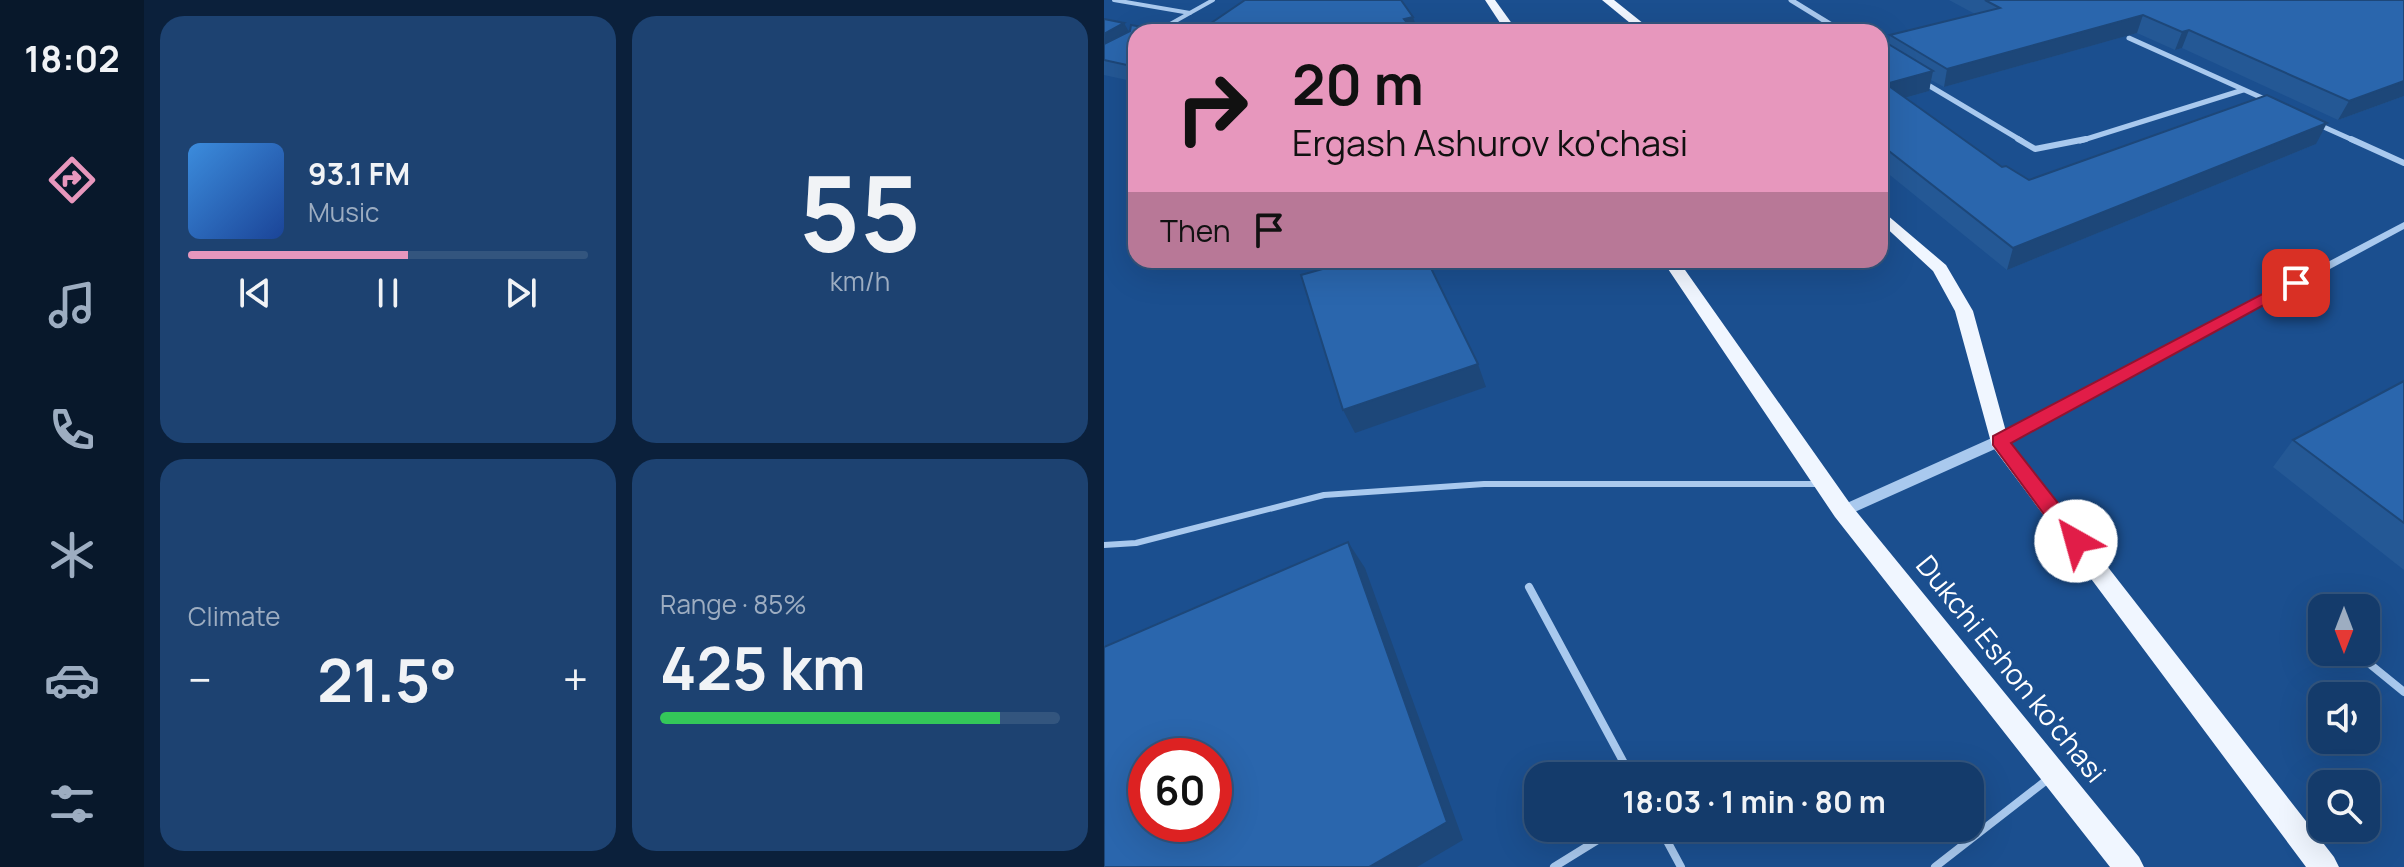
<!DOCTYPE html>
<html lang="en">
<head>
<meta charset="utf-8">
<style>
	body { margin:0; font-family:Manrope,sans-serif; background:#1d4271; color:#f1f3f6; height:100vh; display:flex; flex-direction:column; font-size:30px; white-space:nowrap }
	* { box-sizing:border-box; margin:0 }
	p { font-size:26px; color:#9dadc1 }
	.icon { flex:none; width:44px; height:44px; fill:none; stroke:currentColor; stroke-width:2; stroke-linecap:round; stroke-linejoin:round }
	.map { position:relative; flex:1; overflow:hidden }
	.drawer { display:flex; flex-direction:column; gap:16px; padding:16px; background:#0b203b; width:960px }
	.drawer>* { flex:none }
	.banner { position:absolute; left:24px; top:24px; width:760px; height:244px; border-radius:24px; box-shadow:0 8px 32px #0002,0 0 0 2px #33557e; background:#e797bd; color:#111; overflow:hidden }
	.needle { width:52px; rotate:180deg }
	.fabs { position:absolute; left:1204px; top:594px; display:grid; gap:16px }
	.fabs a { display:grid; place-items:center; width:72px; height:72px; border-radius:16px; background:#143b6b; box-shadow:0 8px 32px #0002,0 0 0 2px #33557e; font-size:40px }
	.speed { position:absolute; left:24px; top:738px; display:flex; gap:16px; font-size:40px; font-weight:700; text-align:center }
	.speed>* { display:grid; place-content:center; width:104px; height:104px; border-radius:50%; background:#143b6b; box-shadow:0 8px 32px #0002,0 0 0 2px #33557e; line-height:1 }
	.speed .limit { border:12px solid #d22; background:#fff; color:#111 }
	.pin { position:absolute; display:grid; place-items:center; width:68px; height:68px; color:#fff; margin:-34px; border-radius:16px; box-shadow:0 4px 12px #0006 }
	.me { position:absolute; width:88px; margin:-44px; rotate:322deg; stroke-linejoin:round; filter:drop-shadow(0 0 6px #0008) }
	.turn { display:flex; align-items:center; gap:28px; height:168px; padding:0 32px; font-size:36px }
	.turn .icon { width:104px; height:104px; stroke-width:2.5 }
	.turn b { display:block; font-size:56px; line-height:68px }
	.then { display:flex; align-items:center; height:76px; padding:0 32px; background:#0003; gap:16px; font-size:30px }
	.big { font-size:60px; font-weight:700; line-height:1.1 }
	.drawer .tile { flex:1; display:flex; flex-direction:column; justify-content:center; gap:12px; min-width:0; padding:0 28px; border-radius:24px; background:#1d4271 }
	.drawer .dial { align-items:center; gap:0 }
	.dial b { font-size:104px; line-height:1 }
	.song { display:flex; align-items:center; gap:24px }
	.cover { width:96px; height:96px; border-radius:12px; background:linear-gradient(135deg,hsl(210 70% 55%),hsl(220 70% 35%)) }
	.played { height:8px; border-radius:4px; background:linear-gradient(90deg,#e797bd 55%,#33557e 55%) }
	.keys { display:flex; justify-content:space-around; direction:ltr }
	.heat { display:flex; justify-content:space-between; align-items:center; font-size:44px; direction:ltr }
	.charge { height:12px; border-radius:6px; background:linear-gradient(90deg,#34c759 85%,#33557e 0) }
	.drawer .tiles { flex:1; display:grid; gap:16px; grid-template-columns:repeat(2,1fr) }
	.trip { position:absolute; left:420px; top:762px; width:460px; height:80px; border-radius:24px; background:#143b6b; box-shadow:0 8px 32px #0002,0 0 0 2px #33557e; font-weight:700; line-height:80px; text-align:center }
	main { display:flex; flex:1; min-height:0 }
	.tab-bar { display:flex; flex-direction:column; width:144px; justify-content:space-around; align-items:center; background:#08182b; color:#9dadc1 }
	.tab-bar .icon { width:56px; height:56px }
	.tab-bar .selected { color:#e797bd }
	.tab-bar b { font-size:36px; color:#f1f3f6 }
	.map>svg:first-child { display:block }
</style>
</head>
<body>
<main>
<nav class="tab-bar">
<b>18:02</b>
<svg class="icon selected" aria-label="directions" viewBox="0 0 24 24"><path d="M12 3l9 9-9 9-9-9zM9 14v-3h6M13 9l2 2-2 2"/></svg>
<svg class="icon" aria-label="music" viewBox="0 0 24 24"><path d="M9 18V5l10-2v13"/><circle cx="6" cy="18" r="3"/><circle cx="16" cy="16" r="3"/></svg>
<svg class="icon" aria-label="phone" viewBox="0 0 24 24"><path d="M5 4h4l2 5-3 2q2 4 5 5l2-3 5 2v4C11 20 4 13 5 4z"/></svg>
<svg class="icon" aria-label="climate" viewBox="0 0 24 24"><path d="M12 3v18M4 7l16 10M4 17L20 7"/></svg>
<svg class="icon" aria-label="car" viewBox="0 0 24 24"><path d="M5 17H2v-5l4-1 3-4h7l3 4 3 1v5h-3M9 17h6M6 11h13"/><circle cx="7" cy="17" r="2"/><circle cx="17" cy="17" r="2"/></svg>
<svg class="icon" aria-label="filters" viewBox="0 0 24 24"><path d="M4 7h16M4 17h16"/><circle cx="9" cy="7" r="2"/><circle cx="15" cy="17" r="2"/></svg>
</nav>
<section class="drawer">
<div class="tiles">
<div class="tile">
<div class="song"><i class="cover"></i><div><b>93.1 FM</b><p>Music</p></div></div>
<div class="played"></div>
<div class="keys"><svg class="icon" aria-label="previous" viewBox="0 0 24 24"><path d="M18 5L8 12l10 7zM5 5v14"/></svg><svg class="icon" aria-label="pause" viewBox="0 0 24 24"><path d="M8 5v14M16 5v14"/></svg><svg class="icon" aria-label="next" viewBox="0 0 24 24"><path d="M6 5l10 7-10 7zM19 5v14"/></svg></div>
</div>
<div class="tile dial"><b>55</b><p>km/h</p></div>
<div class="tile"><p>Climate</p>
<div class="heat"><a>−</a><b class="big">21.5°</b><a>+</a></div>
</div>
<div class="tile"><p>Range · 85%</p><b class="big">425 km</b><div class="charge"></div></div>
</div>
</section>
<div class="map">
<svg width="1300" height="867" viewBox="0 0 1300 867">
	<rect width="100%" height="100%" fill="#1b4f8f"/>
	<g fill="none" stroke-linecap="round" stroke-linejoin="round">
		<g stroke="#a9c9ee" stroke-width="4">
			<path d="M10,0L86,13"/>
			<path d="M52,32L109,0"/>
		</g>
		<path stroke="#a9c9ee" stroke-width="6" d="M0,545L32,543L220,495L380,484H717"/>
		<g stroke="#a9c9ee" stroke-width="8">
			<path d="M425,587L527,776"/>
			<path d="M1251,652L1300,692"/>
			<path d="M556,828L577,867"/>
			<path d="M450,867L513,828"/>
			<path d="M831,867L944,779"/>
		</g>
		<g stroke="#a9c9ee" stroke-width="5">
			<path d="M687,0L739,32"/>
			<path d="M684,32L723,23"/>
			<path d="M1025,38L1165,101"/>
			<path d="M819,82L918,141"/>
			<path d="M1213,124L1251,141"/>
			<path d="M976,141L1139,90"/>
		</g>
		<g stroke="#a9c9ee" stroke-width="6">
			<path d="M914,139L931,149L982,139"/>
			<path d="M1247,139L1300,163"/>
		</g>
		<path fill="#a9c9ee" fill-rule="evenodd" d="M1300,222V229L900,445L744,515L739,517L734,515L731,511L734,507L890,437Z"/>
		<g fill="#f0f6ff" fill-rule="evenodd">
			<path d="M381,0H391L414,32H402Z"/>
			<path d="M498,0H510L550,32H537Z"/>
			<path d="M776,209L842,265L869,311L904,439L1230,857L1235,867H1202L888,446L851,311L829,271L776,222Z"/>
			<path d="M558,260H574L747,505L1035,857L1040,867H1006L731,517Z"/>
		</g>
	</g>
	<g fill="#245895">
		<path d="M845,0H1300V96L1234,120L1078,48L1071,50L1033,33L840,87L827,80L825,91L801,98L898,167L925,180L1212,144L903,270L776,167V39L785,45L786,35L871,14Z"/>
		<path d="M0,19L25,32H32V82L0,75Z"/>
		<path d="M1300,381V570L1169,467L1189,440Z"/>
	</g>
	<g fill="#1d4779">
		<path d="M1039,15L1033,33L840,87L843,69Z"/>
		<path d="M309,17L314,32H304L300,19Z"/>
		<path d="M20,23L29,39L0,55V34Z"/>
		<path d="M1085,30L1078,48L1071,50L1078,32Z"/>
		<path d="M829,71L825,91L779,104L782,84Z"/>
		<path d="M1300,81V96L1234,120L1245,101Z"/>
		<path d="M1223,123L1212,144L903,270L909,248Z"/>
		<path d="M374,364L382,387L251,433L239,410Z"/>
		<path d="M244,542L261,568L359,840L313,867H265Z"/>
	</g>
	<g fill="#2a66ad" stroke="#1d4779" stroke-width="2" fill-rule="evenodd">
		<path d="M141,0H297L309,17L300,19L311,32H94Z"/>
		<path d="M881,0H1300V81L1245,101L1085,30L1078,32L1039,15L843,69L786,35L896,8Z"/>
		<path d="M0,19L20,23L0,34Z"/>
		<path d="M27,25L67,32H32V67L0,60V44L26,31Z"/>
		<path d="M714,26L723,32H688Z"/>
		<path d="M776,39L829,71L782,84L898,167L902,166L925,180L1163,95L1223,123L909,248L776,144Z"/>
		<path d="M251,260H323L374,364L239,410L197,275Z"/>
		<path d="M1300,381V523L1189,440Z"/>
		<path d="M244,542L343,822L265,867H0V647ZM42,756H110V824H42Z"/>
	</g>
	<path fill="#e11d48" stroke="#92132f" stroke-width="2" d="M1187,279L1200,283L907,443L979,535L982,541L979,547H964L889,445V436Z"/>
	<g text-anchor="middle" stroke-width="8" stroke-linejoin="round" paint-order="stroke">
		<g font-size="28" fill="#fff" stroke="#1b4f8f">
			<text transform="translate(907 669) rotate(51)" y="10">Dukchi Eshon ko'chasi</text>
		</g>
	</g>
</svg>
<div class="fabs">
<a><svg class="needle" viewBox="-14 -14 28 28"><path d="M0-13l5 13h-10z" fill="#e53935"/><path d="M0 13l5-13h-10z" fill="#9dadc1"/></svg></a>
<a><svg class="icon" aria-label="sound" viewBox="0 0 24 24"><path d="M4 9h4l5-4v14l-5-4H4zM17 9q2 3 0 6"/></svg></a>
<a><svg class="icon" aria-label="search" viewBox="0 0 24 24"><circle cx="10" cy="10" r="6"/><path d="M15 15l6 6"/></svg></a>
</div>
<div class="speed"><div class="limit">60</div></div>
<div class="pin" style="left:1192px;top:283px;background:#d93025"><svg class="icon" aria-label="arrive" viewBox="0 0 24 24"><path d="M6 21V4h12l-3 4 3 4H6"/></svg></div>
<svg class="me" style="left:972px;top:541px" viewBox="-20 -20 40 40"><circle r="19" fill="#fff"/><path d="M0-13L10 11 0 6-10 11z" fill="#e11d48"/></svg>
<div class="trip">18:03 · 1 min · 80 m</div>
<div class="banner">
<div class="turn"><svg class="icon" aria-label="right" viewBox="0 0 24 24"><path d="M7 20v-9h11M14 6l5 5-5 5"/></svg><div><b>20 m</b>Ergash Ashurov ko'chasi</div></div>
<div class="then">Then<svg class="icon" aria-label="arrive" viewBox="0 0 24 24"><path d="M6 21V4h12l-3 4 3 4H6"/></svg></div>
</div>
</div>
</main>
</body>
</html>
